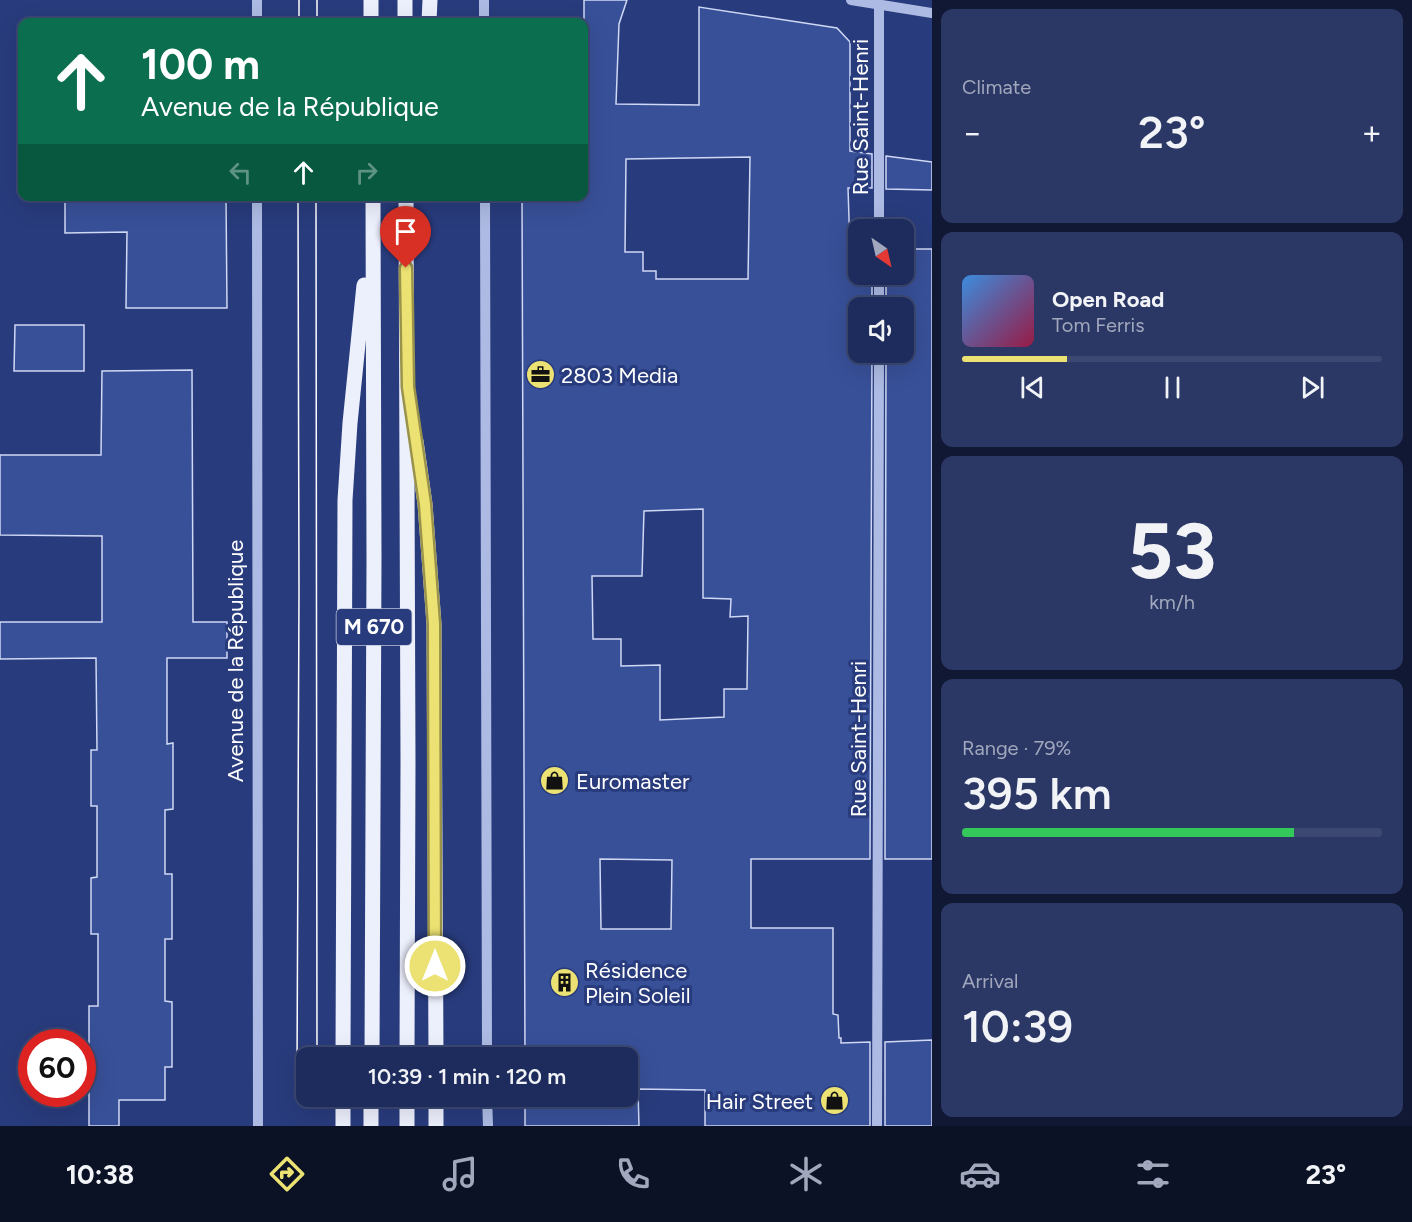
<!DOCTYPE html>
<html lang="en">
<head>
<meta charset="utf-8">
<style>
	body { margin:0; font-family:Figtree,sans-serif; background:#2b3866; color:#f1f3f6; height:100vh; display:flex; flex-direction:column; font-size:22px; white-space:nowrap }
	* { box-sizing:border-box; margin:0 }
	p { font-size:20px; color:#a1a7bc }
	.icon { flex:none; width:33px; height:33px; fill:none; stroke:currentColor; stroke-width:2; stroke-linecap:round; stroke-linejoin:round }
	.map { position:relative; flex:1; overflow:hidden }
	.drawer { display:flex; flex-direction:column; gap:9px; padding:9px; background:#101833; width:480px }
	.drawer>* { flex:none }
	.hud { position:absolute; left:18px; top:18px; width:570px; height:183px; border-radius:12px; box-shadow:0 6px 24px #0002,0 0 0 2px #3c4872; background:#0b6e4f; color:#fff; overflow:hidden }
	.needle { width:39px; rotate:146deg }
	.buttons { position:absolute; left:848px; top:219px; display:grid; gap:12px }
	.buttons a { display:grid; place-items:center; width:66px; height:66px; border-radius:12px; background:#1e2c5d; box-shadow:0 6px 24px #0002,0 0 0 2px #3c4872; font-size:30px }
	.speed { position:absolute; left:18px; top:1029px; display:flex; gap:12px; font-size:30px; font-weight:700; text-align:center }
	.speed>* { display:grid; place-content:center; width:78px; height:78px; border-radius:50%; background:#1e2c5d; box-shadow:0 6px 24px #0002,0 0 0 2px #3c4872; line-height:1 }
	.speed .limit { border:9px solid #d22; background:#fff; color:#111 }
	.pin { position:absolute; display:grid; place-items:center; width:51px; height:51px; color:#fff; margin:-62px -26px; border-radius:50% 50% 50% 0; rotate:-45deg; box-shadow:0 0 6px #0007 }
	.pin .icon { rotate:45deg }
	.me { position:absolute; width:66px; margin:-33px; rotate:0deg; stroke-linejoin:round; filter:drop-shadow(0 0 4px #0008) }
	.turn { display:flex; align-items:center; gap:21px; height:126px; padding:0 24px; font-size:27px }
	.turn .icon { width:78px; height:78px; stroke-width:2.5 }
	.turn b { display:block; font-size:42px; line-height:51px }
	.lanes { display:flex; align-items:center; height:57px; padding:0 24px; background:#0003; justify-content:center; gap:30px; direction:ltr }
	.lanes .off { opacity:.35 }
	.big { font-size:45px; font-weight:600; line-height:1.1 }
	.drawer .widget { flex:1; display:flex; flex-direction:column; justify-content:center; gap:9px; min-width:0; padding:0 21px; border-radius:12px; background:#2b3866 }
	.drawer .dial { align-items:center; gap:0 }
	.dial b { font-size:78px; line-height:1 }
	.song { display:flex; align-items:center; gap:18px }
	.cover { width:72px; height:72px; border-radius:9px; background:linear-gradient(135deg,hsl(210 70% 55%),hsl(340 70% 35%)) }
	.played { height:6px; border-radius:3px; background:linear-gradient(90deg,#ece173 25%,#3c4872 25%) }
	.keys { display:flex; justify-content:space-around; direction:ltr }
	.heat { display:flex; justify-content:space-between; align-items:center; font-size:33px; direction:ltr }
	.charge { height:9px; border-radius:4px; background:linear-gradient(90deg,#34c759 79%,#3c4872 0) }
	.trip { position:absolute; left:296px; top:1047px; width:342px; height:60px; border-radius:12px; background:#1e2c5d; box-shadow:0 6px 24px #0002,0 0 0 2px #3c4872; font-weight:600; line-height:60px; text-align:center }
	.menu { display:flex; height:96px; justify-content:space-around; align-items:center; background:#0c1225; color:#a1a7bc }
	.menu .icon { width:42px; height:42px }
	.menu .selected { color:#ece173 }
	.menu b { font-size:27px; color:#f1f3f6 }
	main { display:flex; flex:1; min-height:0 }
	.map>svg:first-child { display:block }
</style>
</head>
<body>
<main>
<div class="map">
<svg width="932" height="1126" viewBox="0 0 932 1126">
	<rect width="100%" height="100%" fill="#283b7c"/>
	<g fill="#385098" stroke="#cfd8f4" stroke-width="1.5" fill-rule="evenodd">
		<path d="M584,0H627L619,24L616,104L699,105V7L837,28L850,42V151L872,154V188H848L850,249H858V274H872V308H858V352H872L870,859H751V928H833V1014L838,1015L839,1038H841V1043L870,1042V1126H705V1090L638,1089L639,1126H525V1096H627V1058H525L522,196H584ZM750,157L748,279H656V271H643V252H625L626,159ZM703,509V598L731,599L730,617L748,616L747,689H724V717L660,720V665L621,666V639H593L592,576H642L644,511ZM600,859L672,860L671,929H601Z"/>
		<path d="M886,156L932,162V190L886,189Z"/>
		<path d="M65,196H226L227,308H126L127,232L65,233Z"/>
		<path d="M903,249H932V859H885L886,352H903V308H886V274H903Z"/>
		<path d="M15,325H84V371H14Z"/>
		<path d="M192,370L193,622H227V658H167V744L173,743V809L165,810V874H172V939H165V1001L172,1002V1067H165V1100H119V1126H89V1006H98V934H91V878L97,877V806H91V750H97L96,658L0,659V622H102V536L0,535V455H101L102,371Z"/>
		<path d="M932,1040V1126H885V1042Z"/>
	</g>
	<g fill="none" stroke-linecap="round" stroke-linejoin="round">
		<g stroke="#adbbe4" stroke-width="10">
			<path d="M257,0V22"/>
			<path d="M484,0V22"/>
			<path d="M851,0L932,13"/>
			<path d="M257,196L258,1126"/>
			<path d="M485,196L487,1058"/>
			<path d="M879,230V5"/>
			<path d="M879,308V274"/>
			<path d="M487,1096L488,1126"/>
			<path d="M877,1126L879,352"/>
		</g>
		<g stroke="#eceffc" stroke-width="15">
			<path d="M371,0V22"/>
			<path d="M405,0V22"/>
			<path d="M429,22L430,0"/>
			<path d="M406,196L408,761L407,1058"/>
			<path d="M416,441L425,504L434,624L436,1058"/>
			<path d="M343,1058L345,500L350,423L364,285"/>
			<path d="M372,1058L374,560L373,196"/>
			<path d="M436,1096V1126"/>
			<path d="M343,1126V1096"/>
			<path d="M371,1126V1096"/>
			<path d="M407,1126V1096"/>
		</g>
		<g stroke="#fff" stroke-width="1.5">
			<path d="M299,22V0"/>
			<path d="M317,22V0"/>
			<path d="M316,196L317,1058"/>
			<path d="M297,1072L299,591L298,196"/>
		</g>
	</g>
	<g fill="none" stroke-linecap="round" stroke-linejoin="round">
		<defs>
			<path id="route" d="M406,268L408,387L425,504L434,624L435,966"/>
		</defs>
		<use href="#route" stroke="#99924b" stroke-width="15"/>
		<use href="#route" stroke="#ece173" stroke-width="10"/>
	</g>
	<defs>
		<symbol id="office-disc" viewBox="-11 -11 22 22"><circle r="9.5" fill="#ece173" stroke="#283b7c"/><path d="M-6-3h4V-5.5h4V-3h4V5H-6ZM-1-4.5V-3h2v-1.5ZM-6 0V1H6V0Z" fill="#111"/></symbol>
		<symbol id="shop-disc" viewBox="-11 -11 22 22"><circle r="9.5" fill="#ece173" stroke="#283b7c"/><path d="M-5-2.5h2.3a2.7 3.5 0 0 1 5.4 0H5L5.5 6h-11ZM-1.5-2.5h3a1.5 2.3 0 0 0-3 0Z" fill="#111"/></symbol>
		<symbol id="building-disc" viewBox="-11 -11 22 22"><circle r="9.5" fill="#ece173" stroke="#283b7c"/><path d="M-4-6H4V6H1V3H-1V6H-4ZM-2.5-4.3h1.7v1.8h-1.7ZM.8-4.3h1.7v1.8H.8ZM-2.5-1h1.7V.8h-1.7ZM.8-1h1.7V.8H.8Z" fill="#111"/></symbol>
	</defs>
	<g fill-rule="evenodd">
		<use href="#office-disc" x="524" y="358" width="33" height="33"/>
		<use href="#shop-disc" x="538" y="764" width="33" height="33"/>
		<use href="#building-disc" x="548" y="966" width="33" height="33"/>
		<use href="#shop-disc" x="818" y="1084" width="33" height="33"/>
	</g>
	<g text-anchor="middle" stroke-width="6" stroke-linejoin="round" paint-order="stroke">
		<rect fill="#283b7c" stroke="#bec4d8" stroke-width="1.5" x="336.5" y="609" width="75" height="36" rx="4.5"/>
		<g font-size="21" font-weight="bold" fill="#fff">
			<text x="374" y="634">M 670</text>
		</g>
		<g font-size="22" fill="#fff" stroke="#283b7c">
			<text transform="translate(860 117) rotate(-90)" y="8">Rue Saint-Henri</text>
			<text transform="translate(235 661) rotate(-90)" y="8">Avenue de la République</text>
			<text transform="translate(858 739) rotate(-90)" y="8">Rue Saint-Henri</text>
		</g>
		<g font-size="22" fill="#fff" stroke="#283b7c" text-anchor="start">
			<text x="561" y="383">2803 Media</text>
			<text x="576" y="789">Euromaster</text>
			<text x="585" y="978">Résidence<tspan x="585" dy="25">Plein Soleil</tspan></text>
			<text x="813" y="1109" text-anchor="end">Hair Street</text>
		</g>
	</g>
</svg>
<div class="buttons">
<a><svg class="needle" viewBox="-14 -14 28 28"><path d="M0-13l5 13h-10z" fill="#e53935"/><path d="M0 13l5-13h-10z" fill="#a1a7bc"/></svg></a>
<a><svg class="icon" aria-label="sound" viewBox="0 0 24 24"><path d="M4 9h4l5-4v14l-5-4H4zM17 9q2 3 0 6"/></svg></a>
</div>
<div class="speed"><div class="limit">60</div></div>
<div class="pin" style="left:406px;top:268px;background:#d93025"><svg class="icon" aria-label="arrive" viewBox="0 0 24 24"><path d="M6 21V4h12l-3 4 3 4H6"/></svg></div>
<svg class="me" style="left:435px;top:966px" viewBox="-20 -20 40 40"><circle r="17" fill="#ece173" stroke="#fff" stroke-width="3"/><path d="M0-11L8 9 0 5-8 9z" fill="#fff"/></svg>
<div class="trip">10:39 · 1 min · 120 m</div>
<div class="hud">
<div class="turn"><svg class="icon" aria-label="ahead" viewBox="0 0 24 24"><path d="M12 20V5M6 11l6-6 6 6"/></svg><div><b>100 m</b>Avenue de la République</div></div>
<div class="lanes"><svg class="icon off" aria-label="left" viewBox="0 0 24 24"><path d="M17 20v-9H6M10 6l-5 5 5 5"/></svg><svg class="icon" aria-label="ahead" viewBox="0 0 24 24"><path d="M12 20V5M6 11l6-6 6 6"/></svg><svg class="icon off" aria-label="right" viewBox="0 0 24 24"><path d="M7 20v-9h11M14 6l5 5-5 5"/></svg></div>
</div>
</div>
<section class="drawer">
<div class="widget"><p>Climate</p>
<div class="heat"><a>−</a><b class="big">23°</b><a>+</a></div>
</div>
<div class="widget">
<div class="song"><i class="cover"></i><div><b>Open Road</b><p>Tom Ferris</p></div></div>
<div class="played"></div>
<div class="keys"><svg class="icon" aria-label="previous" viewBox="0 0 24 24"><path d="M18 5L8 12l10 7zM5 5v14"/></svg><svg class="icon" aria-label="pause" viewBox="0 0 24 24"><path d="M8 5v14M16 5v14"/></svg><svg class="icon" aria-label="next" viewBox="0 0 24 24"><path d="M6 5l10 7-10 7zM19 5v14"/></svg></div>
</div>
<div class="widget dial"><b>53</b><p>km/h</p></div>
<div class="widget"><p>Range · 79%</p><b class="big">395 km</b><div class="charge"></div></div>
<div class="widget"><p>Arrival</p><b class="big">10:39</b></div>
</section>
</main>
<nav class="menu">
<b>10:38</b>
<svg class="icon selected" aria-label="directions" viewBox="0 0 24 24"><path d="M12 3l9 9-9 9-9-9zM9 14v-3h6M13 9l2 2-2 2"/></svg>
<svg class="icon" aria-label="music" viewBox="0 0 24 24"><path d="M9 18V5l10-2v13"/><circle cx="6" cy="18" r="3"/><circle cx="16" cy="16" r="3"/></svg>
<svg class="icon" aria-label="phone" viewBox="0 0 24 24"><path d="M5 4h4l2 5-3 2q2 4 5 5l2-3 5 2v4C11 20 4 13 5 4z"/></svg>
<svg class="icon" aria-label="climate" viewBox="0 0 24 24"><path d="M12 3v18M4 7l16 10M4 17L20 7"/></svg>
<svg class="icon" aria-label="car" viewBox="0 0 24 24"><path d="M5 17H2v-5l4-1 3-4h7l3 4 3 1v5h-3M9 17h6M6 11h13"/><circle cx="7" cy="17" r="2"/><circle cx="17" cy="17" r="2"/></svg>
<svg class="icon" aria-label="filters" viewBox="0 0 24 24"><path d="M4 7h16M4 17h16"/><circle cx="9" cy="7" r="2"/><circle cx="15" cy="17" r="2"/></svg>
<b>23°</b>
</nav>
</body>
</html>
